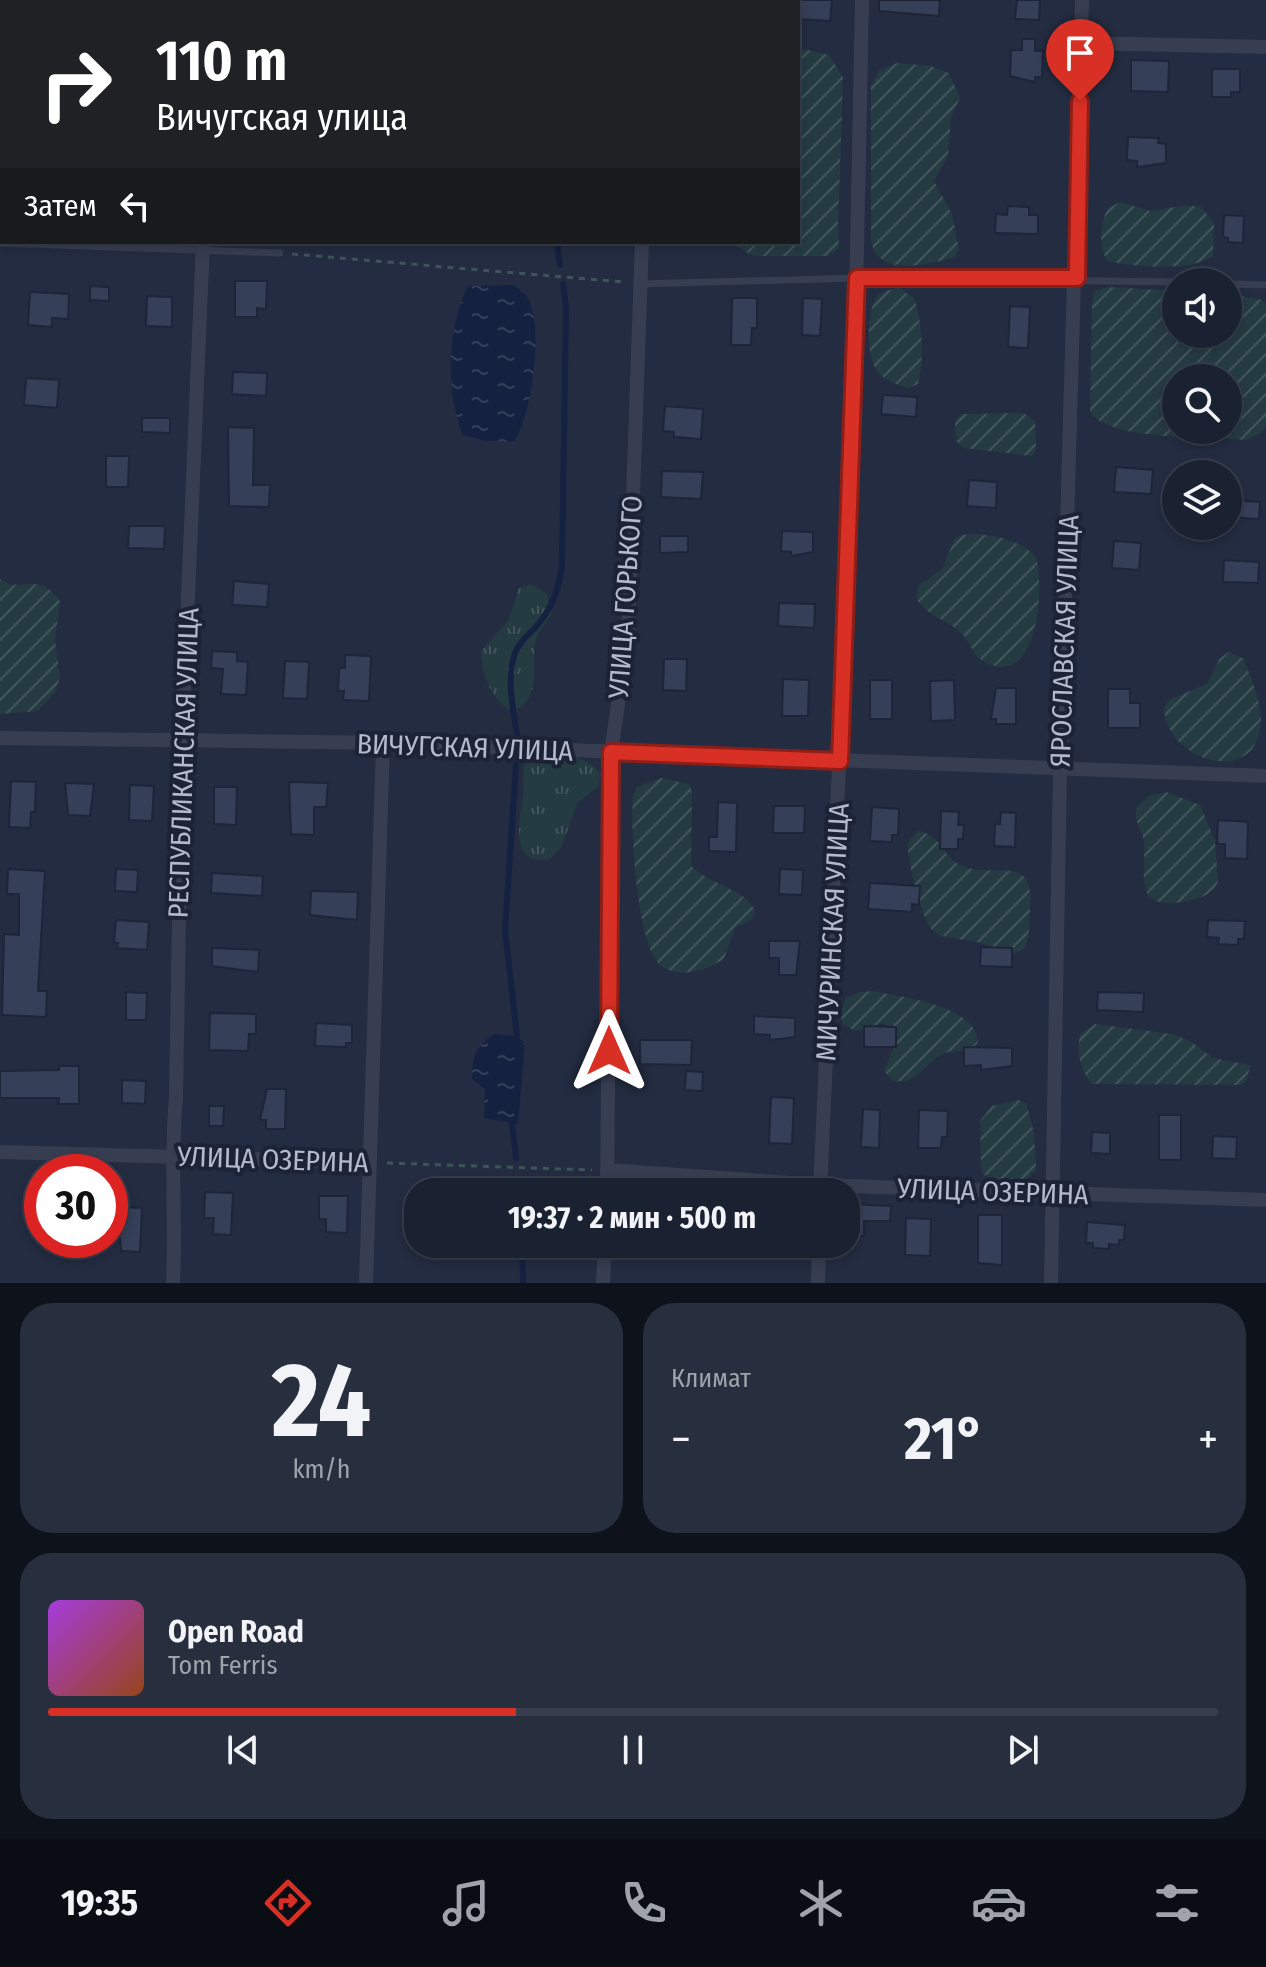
<!DOCTYPE html>
<html lang="ru">
<head>
<meta charset="utf-8">
<style>
	body { margin:0; font-family:"Fira Sans Condensed",sans-serif; background:#272e3d; color:#f1f3f6; height:100vh; display:flex; flex-direction:column; font-size:30px; white-space:nowrap }
	* { box-sizing:border-box; margin:0 }
	p { font-size:26px; color:#9fa3ab }
	.icon { flex:none; width:44px; height:44px; fill:none; stroke:currentColor; stroke-width:2; stroke-linecap:round; stroke-linejoin:round }
	.map { position:relative; height:1283px; overflow:hidden }
	.sheet { display:flex; flex-direction:column; gap:20px; padding:20px; background:#0e121b; flex:1 }
	.sheet>* { flex:none }
	.top-card { position:absolute; left:0px; top:0px; width:800px; height:244px; box-shadow:0 4px 12px #0003,0 0 0 2px #383e4d; background:#202124; color:#fff; overflow:hidden }
	.fabs { position:absolute; left:1162px; top:268px; display:grid; gap:16px }
	.fabs a { display:grid; place-items:center; width:80px; height:80px; border-radius:50%; background:#1a2131; box-shadow:0 4px 12px #0003,0 0 0 2px #383e4d; font-size:40px }
	.speed { position:absolute; left:24px; top:1154px; display:flex; gap:16px; font-size:40px; font-weight:700; text-align:center }
	.speed>* { display:grid; place-content:center; width:104px; height:104px; border-radius:50%; background:#1a2131; box-shadow:0 4px 12px #0003,0 0 0 2px #383e4d; line-height:1 }
	.speed .limit { border:12px solid #d22; background:#fff; color:#111 }
	.pin { position:absolute; display:grid; place-items:center; width:68px; height:68px; color:#fff; margin:-82px -34px; border-radius:50% 50% 50% 0; rotate:-45deg; box-shadow:0 0 8px #0007 }
	.pin .icon { rotate:45deg }
	.me { position:absolute; width:88px; margin:-44px; rotate:0deg; stroke-linejoin:round; filter:drop-shadow(0 0 6px #0008) }
	.turn { display:flex; align-items:center; gap:28px; height:168px; padding:0 24px; font-size:36px }
	.turn .icon { width:104px; height:104px; stroke-width:2.5 }
	.turn b { display:block; font-size:56px; line-height:68px }
	.then { display:flex; align-items:center; height:76px; padding:0 24px; background:#0003; gap:16px; font-size:30px }
	.big { font-size:60px; font-weight:700; line-height:1.1 }
	.sheet .tile { flex:1; display:flex; flex-direction:column; justify-content:center; gap:12px; min-width:0; padding:0 28px; border-radius:32px; background:#272e3d }
	.sheet .dial { align-items:center; gap:0 }
	.dial b { font-size:104px; line-height:1 }
	.song { display:flex; align-items:center; gap:24px }
	.cover { width:96px; height:96px; border-radius:12px; background:linear-gradient(135deg,hsl(280 70% 55%),hsl(20 70% 35%)) }
	.played { height:8px; border-radius:4px; background:linear-gradient(90deg,#d93025 40%,#383e4d 40%) }
	.keys { display:flex; justify-content:space-around; direction:ltr }
	.heat { display:flex; justify-content:space-between; align-items:center; font-size:44px; direction:ltr }
	.sheet .tiles { flex:1; display:grid; gap:20px; grid-template-columns:1fr 1fr }
	.tile:last-child { grid-column:span 2 }
	.trip { position:absolute; left:404px; top:1178px; width:456px; height:80px; border-radius:32px; background:#1a2131; box-shadow:0 4px 12px #0003,0 0 0 2px #383e4d; font-weight:700; line-height:80px; text-align:center }
	.dock { display:flex; height:128px; justify-content:space-around; align-items:center; background:#0a0d14; color:#9fa3ab }
	.dock .icon { width:56px; height:56px }
	.dock .active { color:#d93025 }
	.dock b { font-size:36px; color:#f1f3f6 }
	.map>svg:first-child { display:block }
</style>
</head>
<body>
<div class="map">
<svg width="1266" height="1283" viewBox="0 0 1266 1283">
	<defs>
		<pattern id="grass-tufts" width="24" height="20" patternUnits="userSpaceOnUse" patternTransform="scale(2)"><rect width="24" height="20" fill="#253b42"/><path d="M3 7l-1-3M5 7V3M7 7l1-3M15 17l-1-3M17 17v-4M19 17l1-3" fill="none" stroke="#42555c"/></pattern>
		<pattern id="garden-furrows" width="10" height="10" patternUnits="userSpaceOnUse" patternTransform="scale(2)"><rect width="10" height="10" fill="#253b42"/><path d="M-1 1l2-2M0 10L10 0M9 11l2-2" fill="none" stroke="#42555c"/></pattern>
		<pattern id="water-ripples" width="26" height="14" patternUnits="userSpaceOnUse" patternTransform="scale(2)"><rect width="26" height="14" fill="#152140"/><path d="M2 4q2-2 4 0t4 0M15 11q2-2 4 0t4 0" fill="none" stroke="#353f5a"/></pattern>
	</defs>
	<rect width="100%" height="100%" fill="#232c41"/>
	<g fill="url(#grass-tufts)">
		<path d="M530,584L546,593L552,612C547,622 539,629 536,640C529,666 544,697 514,711C491,703 481,672 481,651L509,620L519,588Z"/>
		<path d="M529,755C555,758 585,751 601,774L598,787L578,802L561,848L549,860C509,864 519,822 523,798C525,783 520,769 529,755Z"/>
	</g>
	<g fill="url(#garden-furrows)" fill-rule="evenodd">
		<path d="M798,48L829,55L843,77L838,226L839,249L828,256H753L729,242H798Z"/>
		<path d="M897,63L931,66L949,73L960,98L951,117L948,156L934,181L952,214L959,250L953,258C926,264 878,279 871,240V86L879,70Z"/>
		<path d="M1120,202L1150,211L1188,205L1201,207L1214,223L1213,256C1192,272 1133,267 1108,261C1097,248 1101,224 1107,209Z"/>
		<path d="M1109,287L1176,291V334H1228V294L1262,300L1266,304V426L1261,433L1246,440C1210,436 1110,442 1090,412L1092,302L1095,291ZM1176,378H1228V430H1176Z"/>
		<path d="M899,288L915,299C922,327 925,356 918,384L908,388C895,384 883,380 875,368C867,354 865,305 880,294C885,290 893,290 899,288Z"/>
		<path d="M1023,413L1035,421L1036,451L1032,456L963,448L956,441L955,421L961,414Z"/>
		<path d="M961,535C983,532 1024,539 1036,558C1045,588 1038,693 983,661C971,654 970,640 960,632C946,619 926,616 916,598L919,585L942,569L955,538Z"/>
		<path d="M0,579C21,595 37,569 60,601L55,640L60,677L56,691L38,711L0,714Z"/>
		<path d="M1229,652L1244,659C1250,677 1261,700 1261,719C1260,791 1165,761 1164,708L1169,700L1207,684L1220,658Z"/>
		<path d="M661,778L689,784L692,791L691,866C707,883 750,891 755,912L751,920L735,928L724,959C707,970 678,980 660,965C637,946 630,827 633,797L637,787Z"/>
		<path d="M1166,792L1200,805L1215,841L1218,882C1213,894 1200,899 1188,901C1132,911 1146,880 1144,844C1144,831 1134,824 1136,809L1148,796Z"/>
		<path d="M918,831C941,834 942,856 960,865C993,881 1035,850 1030,908C1029,922 1031,938 1023,950C1007,957 996,948 981,943C967,938 945,941 933,931C922,922 906,857 908,842Z"/>
		<path d="M873,991C901,997 976,1005 978,1042C971,1054 960,1049 948,1052C925,1058 920,1088 891,1080L884,1070L898,1037L895,1030L883,1023L856,1031L842,1024L841,1011L846,998L859,992Z"/>
		<path d="M1095,1024L1172,1034L1190,1041L1213,1058L1250,1065L1247,1081L1240,1085L1092,1084C1079,1070 1077,1051 1080,1034Z"/>
		<path d="M1018,1100L1026,1103L1034,1133L1036,1170L1027,1179L995,1181L983,1174L981,1168L980,1121L992,1106Z"/>
	</g>
	<g fill="url(#water-ripples)">
		<path d="M514,285C518,289 525,293 528,298C544,329 532,414 514,442L486,441L463,435C445,394 447,325 468,286Z"/>
		<path d="M494,1034L517,1036L525,1043L518,1124L484,1118L485,1089L472,1079C472,1057 475,1047 494,1034Z"/>
	</g>
	<g fill="none" stroke-linecap="round" stroke-linejoin="round">
		<g stroke="#152140" stroke-width="6">
			<path d="M551,0L553,2"/>
			<path d="M557,242L560,265"/>
			<path d="M517,735C513,709 506,679 515,653C519,643 527,636 535,628C552,609 559,589 562,565L566,307L563,284"/>
			<path d="M516,765L505,930L517,1036"/>
			<path d="M512,1123L516,1158"/>
			<path d="M518,1184L519,1192"/>
			<path d="M522,1244L523,1283"/>
		</g>
	</g>
	<g fill="#353f58" stroke="#1e2538" stroke-width="2">
		<path d="M798,0H832L830,21L798,19Z"/>
		<path d="M879,0H940L939,16L879,11Z"/>
		<path d="M1017,0H1040L1039,20L1015,19Z"/>
		<path d="M1022,39H1035V51H1043L1042,77H1035V82L1010,76L1011,50H1022Z"/>
		<path d="M1131,60L1169,61L1168,92L1131,91Z"/>
		<path d="M1212,69H1240V92H1231V97H1212Z"/>
		<path d="M1128,137L1159,138L1158,143L1166,144V163L1137,167V161L1127,160Z"/>
		<path d="M1008,206L1029,207V215H1038V234L995,233L996,214L1007,215Z"/>
		<path d="M1224,215L1244,216L1243,243L1228,242V238L1223,237Z"/>
		<path d="M235,281H267L266,309L257,308V317H235Z"/>
		<path d="M90,286L109,287V301L90,300Z"/>
		<path d="M30,292L69,294L68,319L52,318V327L28,325Z"/>
		<path d="M147,296L172,297V327L146,326Z"/>
		<path d="M732,298H757V328H752L751,345H731Z"/>
		<path d="M803,298L822,299L820,336L802,335Z"/>
		<path d="M1010,306L1030,307L1028,348L1008,347Z"/>
		<path d="M233,372L267,373L266,396L232,394Z"/>
		<path d="M26,378L59,380L57,408L24,405Z"/>
		<path d="M883,395L917,397L916,417L881,414Z"/>
		<path d="M665,406L703,409L701,439L674,437V432L663,431Z"/>
		<path d="M142,418H170V433L142,432Z"/>
		<path d="M228,427L254,428L253,485H270L269,507L229,506Z"/>
		<path d="M106,456H129L128,487H106Z"/>
		<path d="M1116,467L1153,470L1151,494L1114,492Z"/>
		<path d="M662,471L703,472L701,499L661,497Z"/>
		<path d="M969,480L997,482L996,508L967,506Z"/>
		<path d="M1228,500L1260,502L1259,519L1228,517Z"/>
		<path d="M129,526H165L164,549L128,548Z"/>
		<path d="M782,531L813,532V552L791,556V552L781,551Z"/>
		<path d="M660,536H688V552L660,553Z"/>
		<path d="M1114,541L1141,543L1139,570L1112,568Z"/>
		<path d="M1224,560L1259,562L1258,583L1223,582Z"/>
		<path d="M234,581L269,584L267,607L232,605Z"/>
		<path d="M779,603L815,604L814,628L778,626Z"/>
		<path d="M212,651L237,652V661L248,662L246,695L221,694L223,669L211,668Z"/>
		<path d="M345,655L371,656L369,701L343,700L344,691H338L339,668H345Z"/>
		<path d="M664,659H687L686,691L663,690Z"/>
		<path d="M285,661L309,662L307,699L283,698Z"/>
		<path d="M783,679L809,680L808,716H782Z"/>
		<rect x="870" y="680" width="22" height="39"/>
		<path d="M954,680L955,720L931,721L930,681Z"/>
		<path d="M996,688H1016V724H996V719H991Z"/>
		<path d="M1108,689H1130V703H1140V728H1108Z"/>
		<path d="M11,781L36,782L35,812H31L30,828L9,827Z"/>
		<path d="M289,782L328,783L326,807H314V835L291,834Z"/>
		<path d="M65,783L94,784L90,816L68,815Z"/>
		<path d="M130,785L154,786L152,821L129,820Z"/>
		<path d="M214,787H237L236,825L214,824Z"/>
		<path d="M718,802L737,803L736,852L709,851V837H717Z"/>
		<path d="M774,806H805L804,833H773Z"/>
		<path d="M872,807L899,809L898,835H892V842L870,841Z"/>
		<path d="M941,811L959,812L958,825H964L963,839H958V849H940Z"/>
		<path d="M1001,812L1016,813L1015,847L994,846L995,824H1000Z"/>
		<path d="M1218,820L1248,822L1247,859L1225,858V844H1217Z"/>
		<path d="M8,869L45,871L38,991H47L46,1017L2,1015L4,934L19,935V894H7Z"/>
		<path d="M116,869L138,870L137,892L115,891Z"/>
		<path d="M780,869L803,870L802,895L779,894Z"/>
		<path d="M212,873L263,876L262,896L211,893Z"/>
		<path d="M870,883L920,886L919,905L912,904V912L868,909Z"/>
		<path d="M311,891L358,892L357,920L310,915Z"/>
		<path d="M116,920L149,922L147,950L117,948L118,943L114,942Z"/>
		<path d="M1208,920L1245,921L1244,939H1238V945L1218,944L1219,938L1207,937Z"/>
		<path d="M769,941H800L796,975H779V958H769Z"/>
		<path d="M981,947L1012,948V967L980,966Z"/>
		<path d="M212,948L259,950L258,972L212,966Z"/>
		<path d="M126,992L147,993L146,1020H126Z"/>
		<path d="M1098,992L1144,993L1143,1012L1097,1010Z"/>
		<path d="M210,1013L256,1014V1034H249L248,1051L209,1050Z"/>
		<path d="M754,1016L795,1018V1037L770,1040V1035L754,1034Z"/>
		<path d="M316,1023L352,1025V1043H346V1047L315,1046Z"/>
		<path d="M864,1026L896,1027V1047H864Z"/>
		<path d="M640,1040H692L691,1065L640,1064Z"/>
		<path d="M964,1047L1012,1048V1066L981,1070V1065L964,1066Z"/>
		<path d="M59,1066H79V1104H58L59,1098H0V1071L59,1070Z"/>
		<path d="M686,1071L703,1072L702,1091L685,1090Z"/>
		<path d="M122,1080L146,1081L145,1104L122,1103Z"/>
		<path d="M267,1089H286L285,1129H266V1120H260Z"/>
		<path d="M771,1097L794,1098L792,1144L769,1143Z"/>
		<path d="M209,1106H224L223,1126H209Z"/>
		<path d="M863,1109L880,1110L879,1148L861,1147Z"/>
		<path d="M919,1110L948,1111L947,1137H942L941,1148H918Z"/>
		<rect x="1159" y="1115" width="22" height="45"/>
		<path d="M1092,1132L1110,1133V1154L1091,1153Z"/>
		<path d="M1213,1136L1237,1137L1236,1159L1212,1158Z"/>
		<path d="M205,1192L233,1193L231,1235L213,1234L214,1218H204Z"/>
		<path d="M319,1196H348L347,1233L326,1232V1219H319Z"/>
		<path d="M848,1204L891,1206L890,1221H864V1236H847Z"/>
		<path d="M124,1207L142,1208L140,1252L121,1251L118,1214H123Z"/>
		<path d="M978,1215H1002V1265L978,1263Z"/>
		<path d="M906,1218L931,1219L930,1256L905,1255Z"/>
		<path d="M1087,1222L1125,1225L1124,1240H1119V1245L1109,1244V1249L1093,1248V1243H1086Z"/>
	</g>
	<g fill="none" stroke-linecap="round" stroke-linejoin="round">
		<g stroke="#3e545a" stroke-width="3" stroke-dasharray="6 6" stroke-linecap="butt">
			<path d="M292,254L623,282"/>
			<path d="M387,1163L592,1170"/>
		</g>
		<g stroke="#373e51" stroke-width="7">
			<path d="M0,243L280,253"/>
			<path d="M640,284L857,278L1182,282"/>
			<path d="M1228,284L1266,285"/>
		</g>
		<g stroke="#373e51" stroke-width="14">
			<path d="M650,0V2"/>
			<path d="M211,2V0"/>
			<path d="M1081,43L1266,47"/>
			<path d="M0,738L383,743L1266,776"/>
			<path d="M0,1152L368,1162"/>
			<path d="M608,1170L820,1185L1266,1200"/>
			<path d="M607,1192L611,752L628,637L642,242"/>
			<path d="M820,1192L853,451L862,0"/>
			<path d="M173,1283C176,1221 170,1160 176,1098L182,739L203,242"/>
			<path d="M366,1283L383,743"/>
			<path d="M603,1283L605,1244"/>
			<path d="M818,1283L819,1244"/>
			<path d="M1051,1283L1060,769L1082,0"/>
		</g>
	</g>
	<g fill="none" stroke-linecap="round" stroke-linejoin="round">
		<defs>
			<path id="route" d="M609,1051L611,752L840,761L857,278H1077L1080,101"/>
		</defs>
		<use href="#route" stroke="#8d1f18" stroke-width="20"/>
		<use href="#route" stroke="#d93025" stroke-width="14"/>
	</g>
	<g text-anchor="middle" stroke-width="8" stroke-linejoin="round" paint-order="stroke">
		<g font-size="28" fill="#b4bacb" stroke="#1c2336">
			<text transform="translate(625 597) rotate(-86)" y="10">УЛИЦА ГОРЬКОГО</text>
			<text transform="translate(1064 641) rotate(-88)" y="10">ЯРОСЛАВСКАЯ УЛИЦА</text>
			<text transform="translate(465 747) rotate(2)" y="10">ВИЧУГСКАЯ УЛИЦА</text>
			<text transform="translate(183 763) rotate(-88)" y="10">РЕСПУБЛИКАНСКАЯ УЛИЦА</text>
			<text transform="translate(832 932) rotate(-87)" y="10">МИЧУРИНСКАЯ УЛИЦА</text>
			<text transform="translate(273 1159) rotate(2)" y="10">УЛИЦА ОЗЕРИНА</text>
			<text transform="translate(993 1191) rotate(2)" y="10">УЛИЦА ОЗЕРИНА</text>
		</g>
	</g>
</svg>
<div class="fabs">
<a><svg class="icon" aria-label="sound" viewBox="0 0 24 24"><path d="M4 9h4l5-4v14l-5-4H4zM17 9q2 3 0 6"/></svg></a>
<a><svg class="icon" aria-label="search" viewBox="0 0 24 24"><circle cx="10" cy="10" r="6"/><path d="M15 15l6 6"/></svg></a>
<a><svg class="icon" aria-label="layers" viewBox="0 0 24 24"><path d="M12 4l9 5-9 5-9-5zM3 14l9 5 9-5"/></svg></a>
</div>
<div class="speed"><div class="limit">30</div></div>
<div class="pin" style="left:1080px;top:101px;background:#d93025"><svg class="icon" aria-label="arrive" viewBox="0 0 24 24"><path d="M6 21V4h12l-3 4 3 4H6"/></svg></div>
<svg class="me" style="left:609px;top:1051px" viewBox="-20 -20 40 40"><path d="M0-17L14 15 0 8-14 15z" fill="#d93025" stroke="#fff" stroke-width="4"/></svg>
<div class="trip">19:37 · 2 мин · 500 m</div>
<div class="top-card">
<div class="turn"><svg class="icon" aria-label="right" viewBox="0 0 24 24"><path d="M7 20v-9h11M14 6l5 5-5 5"/></svg><div><b>110 m</b>Вичугская улица</div></div>
<div class="then">Затем<svg class="icon" aria-label="left" viewBox="0 0 24 24"><path d="M17 20v-9H6M10 6l-5 5 5 5"/></svg></div>
</div>
</div>
<section class="sheet">
<div class="tiles">
<div class="tile dial"><b>24</b><p>km/h</p></div>
<div class="tile"><p>Климат</p>
<div class="heat"><a>−</a><b class="big">21°</b><a>+</a></div>
</div>
<div class="tile">
<div class="song"><i class="cover"></i><div><b>Open Road</b><p>Tom Ferris</p></div></div>
<div class="played"></div>
<div class="keys"><svg class="icon" aria-label="previous" viewBox="0 0 24 24"><path d="M18 5L8 12l10 7zM5 5v14"/></svg><svg class="icon" aria-label="pause" viewBox="0 0 24 24"><path d="M8 5v14M16 5v14"/></svg><svg class="icon" aria-label="next" viewBox="0 0 24 24"><path d="M6 5l10 7-10 7zM19 5v14"/></svg></div>
</div>
</div>
</section>
<nav class="dock">
<b>19:35</b>
<svg class="icon active" aria-label="directions" viewBox="0 0 24 24"><path d="M12 3l9 9-9 9-9-9zM9 14v-3h6M13 9l2 2-2 2"/></svg>
<svg class="icon" aria-label="music" viewBox="0 0 24 24"><path d="M9 18V5l10-2v13"/><circle cx="6" cy="18" r="3"/><circle cx="16" cy="16" r="3"/></svg>
<svg class="icon" aria-label="phone" viewBox="0 0 24 24"><path d="M5 4h4l2 5-3 2q2 4 5 5l2-3 5 2v4C11 20 4 13 5 4z"/></svg>
<svg class="icon" aria-label="climate" viewBox="0 0 24 24"><path d="M12 3v18M4 7l16 10M4 17L20 7"/></svg>
<svg class="icon" aria-label="car" viewBox="0 0 24 24"><path d="M5 17H2v-5l4-1 3-4h7l3 4 3 1v5h-3M9 17h6M6 11h13"/><circle cx="7" cy="17" r="2"/><circle cx="17" cy="17" r="2"/></svg>
<svg class="icon" aria-label="filters" viewBox="0 0 24 24"><path d="M4 7h16M4 17h16"/><circle cx="9" cy="7" r="2"/><circle cx="15" cy="17" r="2"/></svg>
</nav>
</body>
</html>
